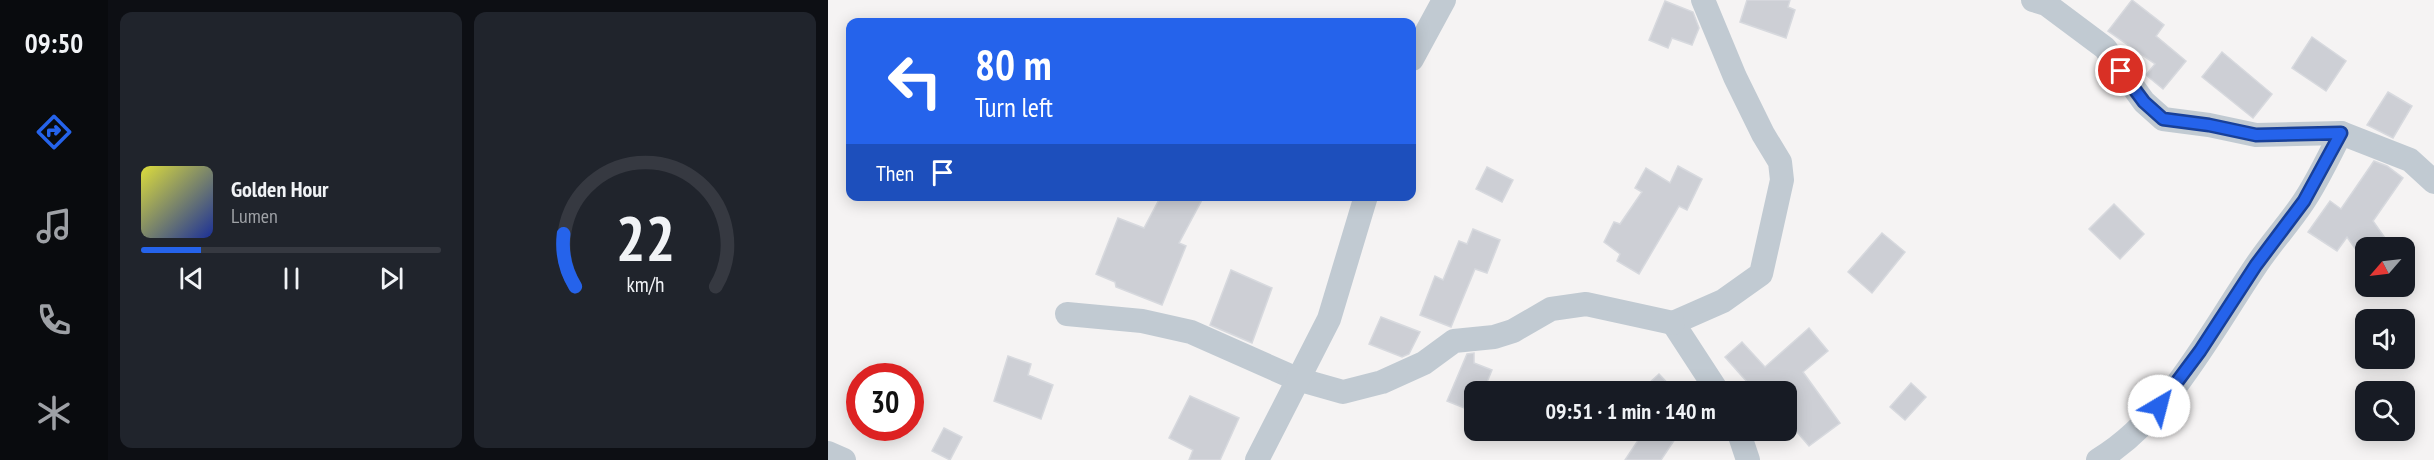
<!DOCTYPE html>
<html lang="en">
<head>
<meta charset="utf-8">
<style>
	body { margin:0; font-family:"PT Sans Narrow",sans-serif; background:#20242c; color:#f1f3f6; height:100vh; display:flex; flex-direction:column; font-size:22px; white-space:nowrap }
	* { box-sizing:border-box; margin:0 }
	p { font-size:20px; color:#9ea1a6 }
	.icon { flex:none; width:33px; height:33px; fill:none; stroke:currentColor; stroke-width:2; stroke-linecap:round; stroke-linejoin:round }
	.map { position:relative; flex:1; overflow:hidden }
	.panel { display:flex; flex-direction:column; gap:12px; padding:12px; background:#0d0f14; width:720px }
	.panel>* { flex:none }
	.banner { position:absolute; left:18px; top:18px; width:570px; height:183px; border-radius:12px; box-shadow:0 3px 15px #0003; background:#2563eb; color:#fff; overflow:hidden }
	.needle { width:39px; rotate:242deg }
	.buttons { position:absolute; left:1527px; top:237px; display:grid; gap:12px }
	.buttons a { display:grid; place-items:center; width:60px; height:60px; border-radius:12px; background:#171b24; box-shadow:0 3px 15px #0003; font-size:30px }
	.speed { position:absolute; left:18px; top:363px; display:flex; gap:12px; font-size:30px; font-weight:700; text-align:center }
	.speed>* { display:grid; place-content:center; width:78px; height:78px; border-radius:50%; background:#171b24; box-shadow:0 3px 15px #0003; line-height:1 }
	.speed .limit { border:9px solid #d22; background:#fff; color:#111 }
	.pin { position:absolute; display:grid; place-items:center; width:51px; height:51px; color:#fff; margin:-26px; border:3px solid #fff; border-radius:50%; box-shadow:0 2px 6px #0007 }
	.me { position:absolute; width:66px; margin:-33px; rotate:37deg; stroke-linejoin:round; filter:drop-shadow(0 0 4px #0008) }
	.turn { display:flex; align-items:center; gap:21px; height:126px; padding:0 30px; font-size:27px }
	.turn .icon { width:78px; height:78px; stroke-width:2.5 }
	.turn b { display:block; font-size:42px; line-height:51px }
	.then { display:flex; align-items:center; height:57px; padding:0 30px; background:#0003; gap:12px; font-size:22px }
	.panel .tile { flex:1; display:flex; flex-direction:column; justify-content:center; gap:9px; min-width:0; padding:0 21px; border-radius:12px; background:#20242c }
	.panel .dial { align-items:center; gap:0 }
	.dial svg { height:156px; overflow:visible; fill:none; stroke:#363941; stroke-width:7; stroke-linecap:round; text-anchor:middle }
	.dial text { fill:#f1f3f6; stroke:none }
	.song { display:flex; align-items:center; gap:18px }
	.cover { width:72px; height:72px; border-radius:9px; background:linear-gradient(135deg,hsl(60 70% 55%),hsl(230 70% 35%)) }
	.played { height:6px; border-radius:3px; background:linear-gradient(90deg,#2563eb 20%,#363941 20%) }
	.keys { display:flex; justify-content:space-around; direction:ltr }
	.panel .tiles { flex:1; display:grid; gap:12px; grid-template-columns:repeat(2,1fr) }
	.trip { position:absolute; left:636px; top:381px; width:333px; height:60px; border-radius:12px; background:#171b24; box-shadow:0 3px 15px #0003; font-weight:800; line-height:60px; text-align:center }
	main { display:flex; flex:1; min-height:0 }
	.dock { display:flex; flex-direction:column; width:108px; justify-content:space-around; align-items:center; background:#090b0e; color:#9ea1a6 }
	.dock .icon { width:42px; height:42px }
	.dock .current { color:#2563eb }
	.dock b { font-size:27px; color:#f1f3f6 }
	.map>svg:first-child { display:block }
</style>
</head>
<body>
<main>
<nav class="dock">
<b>09:50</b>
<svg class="icon current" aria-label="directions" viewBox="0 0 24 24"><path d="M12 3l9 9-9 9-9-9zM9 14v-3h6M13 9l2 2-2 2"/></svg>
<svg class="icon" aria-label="music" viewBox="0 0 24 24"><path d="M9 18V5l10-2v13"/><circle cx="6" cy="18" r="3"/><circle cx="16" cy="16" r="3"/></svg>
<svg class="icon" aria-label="phone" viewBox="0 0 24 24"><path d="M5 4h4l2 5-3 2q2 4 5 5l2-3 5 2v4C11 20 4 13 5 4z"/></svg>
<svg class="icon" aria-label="climate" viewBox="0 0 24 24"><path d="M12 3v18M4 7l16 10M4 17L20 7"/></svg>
</nav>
<section class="panel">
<div class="tiles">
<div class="tile">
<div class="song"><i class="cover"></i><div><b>Golden Hour</b><p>Lumen</p></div></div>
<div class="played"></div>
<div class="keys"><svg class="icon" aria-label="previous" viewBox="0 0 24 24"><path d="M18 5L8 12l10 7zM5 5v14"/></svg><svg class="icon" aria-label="pause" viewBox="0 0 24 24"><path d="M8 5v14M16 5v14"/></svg><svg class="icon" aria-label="next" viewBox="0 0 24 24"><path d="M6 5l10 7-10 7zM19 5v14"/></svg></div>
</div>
<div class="tile dial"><svg viewBox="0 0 100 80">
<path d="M14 69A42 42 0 1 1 86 69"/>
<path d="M14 69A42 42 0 0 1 8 42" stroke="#2563eb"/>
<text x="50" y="56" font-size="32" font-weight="700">22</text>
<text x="50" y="72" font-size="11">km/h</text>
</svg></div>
</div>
</section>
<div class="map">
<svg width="1606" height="460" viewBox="0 0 1606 460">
	<rect width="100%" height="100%" fill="#f5f3f3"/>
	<g fill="#cdcfd5" stroke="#d7d9de" stroke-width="1.5">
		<path d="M919,0H962L960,7L967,10L958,38L912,22Z"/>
		<path d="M1304,0L1336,25L1328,36L1358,61L1335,89L1318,75L1327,64L1280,31Z"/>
		<path d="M837,1L865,12L871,28L864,45L844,38L840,48L821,40Z"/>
		<path d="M1484,37L1518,61L1498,91L1464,68Z"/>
		<path d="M1394,52L1444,94L1425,118L1374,77Z"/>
		<path d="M1560,92L1584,106L1565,138L1539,125Z"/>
		<path d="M1546,161L1559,166L1575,178L1545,221L1564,248H1538V264L1519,237L1509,251L1480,232L1502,201L1513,209Z"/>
		<path d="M850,166L874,179L859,210L851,206L811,274L789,261L792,254L776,242L786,222L792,224L814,192L807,188L818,168L842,183Z"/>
		<path d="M659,167L685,180L674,202L648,189Z"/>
		<path d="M333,196H376L351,243L358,246L334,305L288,287L287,282L268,274L290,218L316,228Z"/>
		<path d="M1286,204L1316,234L1292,259L1261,229Z"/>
		<path d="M645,229L672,240L659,273L647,269L623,327L592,315L607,276L615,280L631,241L639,244Z"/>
		<path d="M1054,233L1077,252L1044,293L1020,272Z"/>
		<path d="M403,270L444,288L424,343L382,325Z"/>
		<path d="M553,317L592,332L581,354L574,357L541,344Z"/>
		<path d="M981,328L1000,351L975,372L1012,423L981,446L969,432L966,435L958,426V392H928L897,357L914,342L937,367Z"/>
		<path d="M646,353V363L664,370L655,392H646V412L619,401L639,354Z"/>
		<path d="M180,356L203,364L200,375L225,385L213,419L166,401Z"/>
		<path d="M831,374L848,392H826L820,384Z"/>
		<path d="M1083,383L1098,397L1077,420L1062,407Z"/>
		<path d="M362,396L411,418L392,460H361L365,450L341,438Z"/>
		<path d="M116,428L134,437L122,460L104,451Z"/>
		<path d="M817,430H853L833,460H797Z"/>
	</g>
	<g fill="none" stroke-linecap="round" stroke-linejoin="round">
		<g stroke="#c1cad2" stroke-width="24">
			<path d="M875,0L907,77L935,134L952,162L954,180L933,274L895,301L845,323L890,392"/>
			<path d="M1205,0L1218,4L1277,48L1316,102L1335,119L1381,125L1428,135L1513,133"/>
			<path d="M584,59L616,0"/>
			<path d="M239,314L314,321L363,332L469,379L515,392L554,382L596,363L626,341L666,337L685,331L723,309L758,304L845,323"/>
			<path d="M910,430L920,460"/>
			<path d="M0,453L16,460"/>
			<path d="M429,460L501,319L538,196"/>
			<path d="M1270,460C1338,420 1383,332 1427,267C1442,244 1461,224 1476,201C1490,180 1501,156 1513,133L1582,160L1606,182"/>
		</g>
	</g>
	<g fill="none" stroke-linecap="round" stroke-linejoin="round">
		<defs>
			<path id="route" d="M1293,71L1316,102L1335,119L1381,125L1428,135L1513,133L1476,201L1428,265L1372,351L1331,406"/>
		</defs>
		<use href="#route" stroke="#184099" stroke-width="15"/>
		<use href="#route" stroke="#2563eb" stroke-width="10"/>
	</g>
</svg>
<div class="buttons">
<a><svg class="needle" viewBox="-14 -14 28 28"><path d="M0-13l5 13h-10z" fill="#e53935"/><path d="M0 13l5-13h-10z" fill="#9ea1a6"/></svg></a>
<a><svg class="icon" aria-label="sound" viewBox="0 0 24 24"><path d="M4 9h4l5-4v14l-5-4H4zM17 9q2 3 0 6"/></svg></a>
<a><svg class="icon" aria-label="search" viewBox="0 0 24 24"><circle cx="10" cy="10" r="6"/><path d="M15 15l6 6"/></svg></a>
</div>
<div class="speed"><div class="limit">30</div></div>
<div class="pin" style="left:1293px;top:71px;background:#d93025"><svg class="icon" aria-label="arrive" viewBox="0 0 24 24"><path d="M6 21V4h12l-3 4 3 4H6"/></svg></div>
<svg class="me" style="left:1331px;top:406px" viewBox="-20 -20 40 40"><circle r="19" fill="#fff"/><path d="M0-13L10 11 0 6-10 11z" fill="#2563eb"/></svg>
<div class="trip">09:51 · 1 min · 140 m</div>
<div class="banner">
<div class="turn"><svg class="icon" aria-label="left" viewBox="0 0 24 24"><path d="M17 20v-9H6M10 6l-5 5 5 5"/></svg><div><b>80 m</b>Turn left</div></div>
<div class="then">Then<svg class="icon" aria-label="arrive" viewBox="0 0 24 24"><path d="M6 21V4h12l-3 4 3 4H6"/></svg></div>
</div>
</div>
</main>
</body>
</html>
